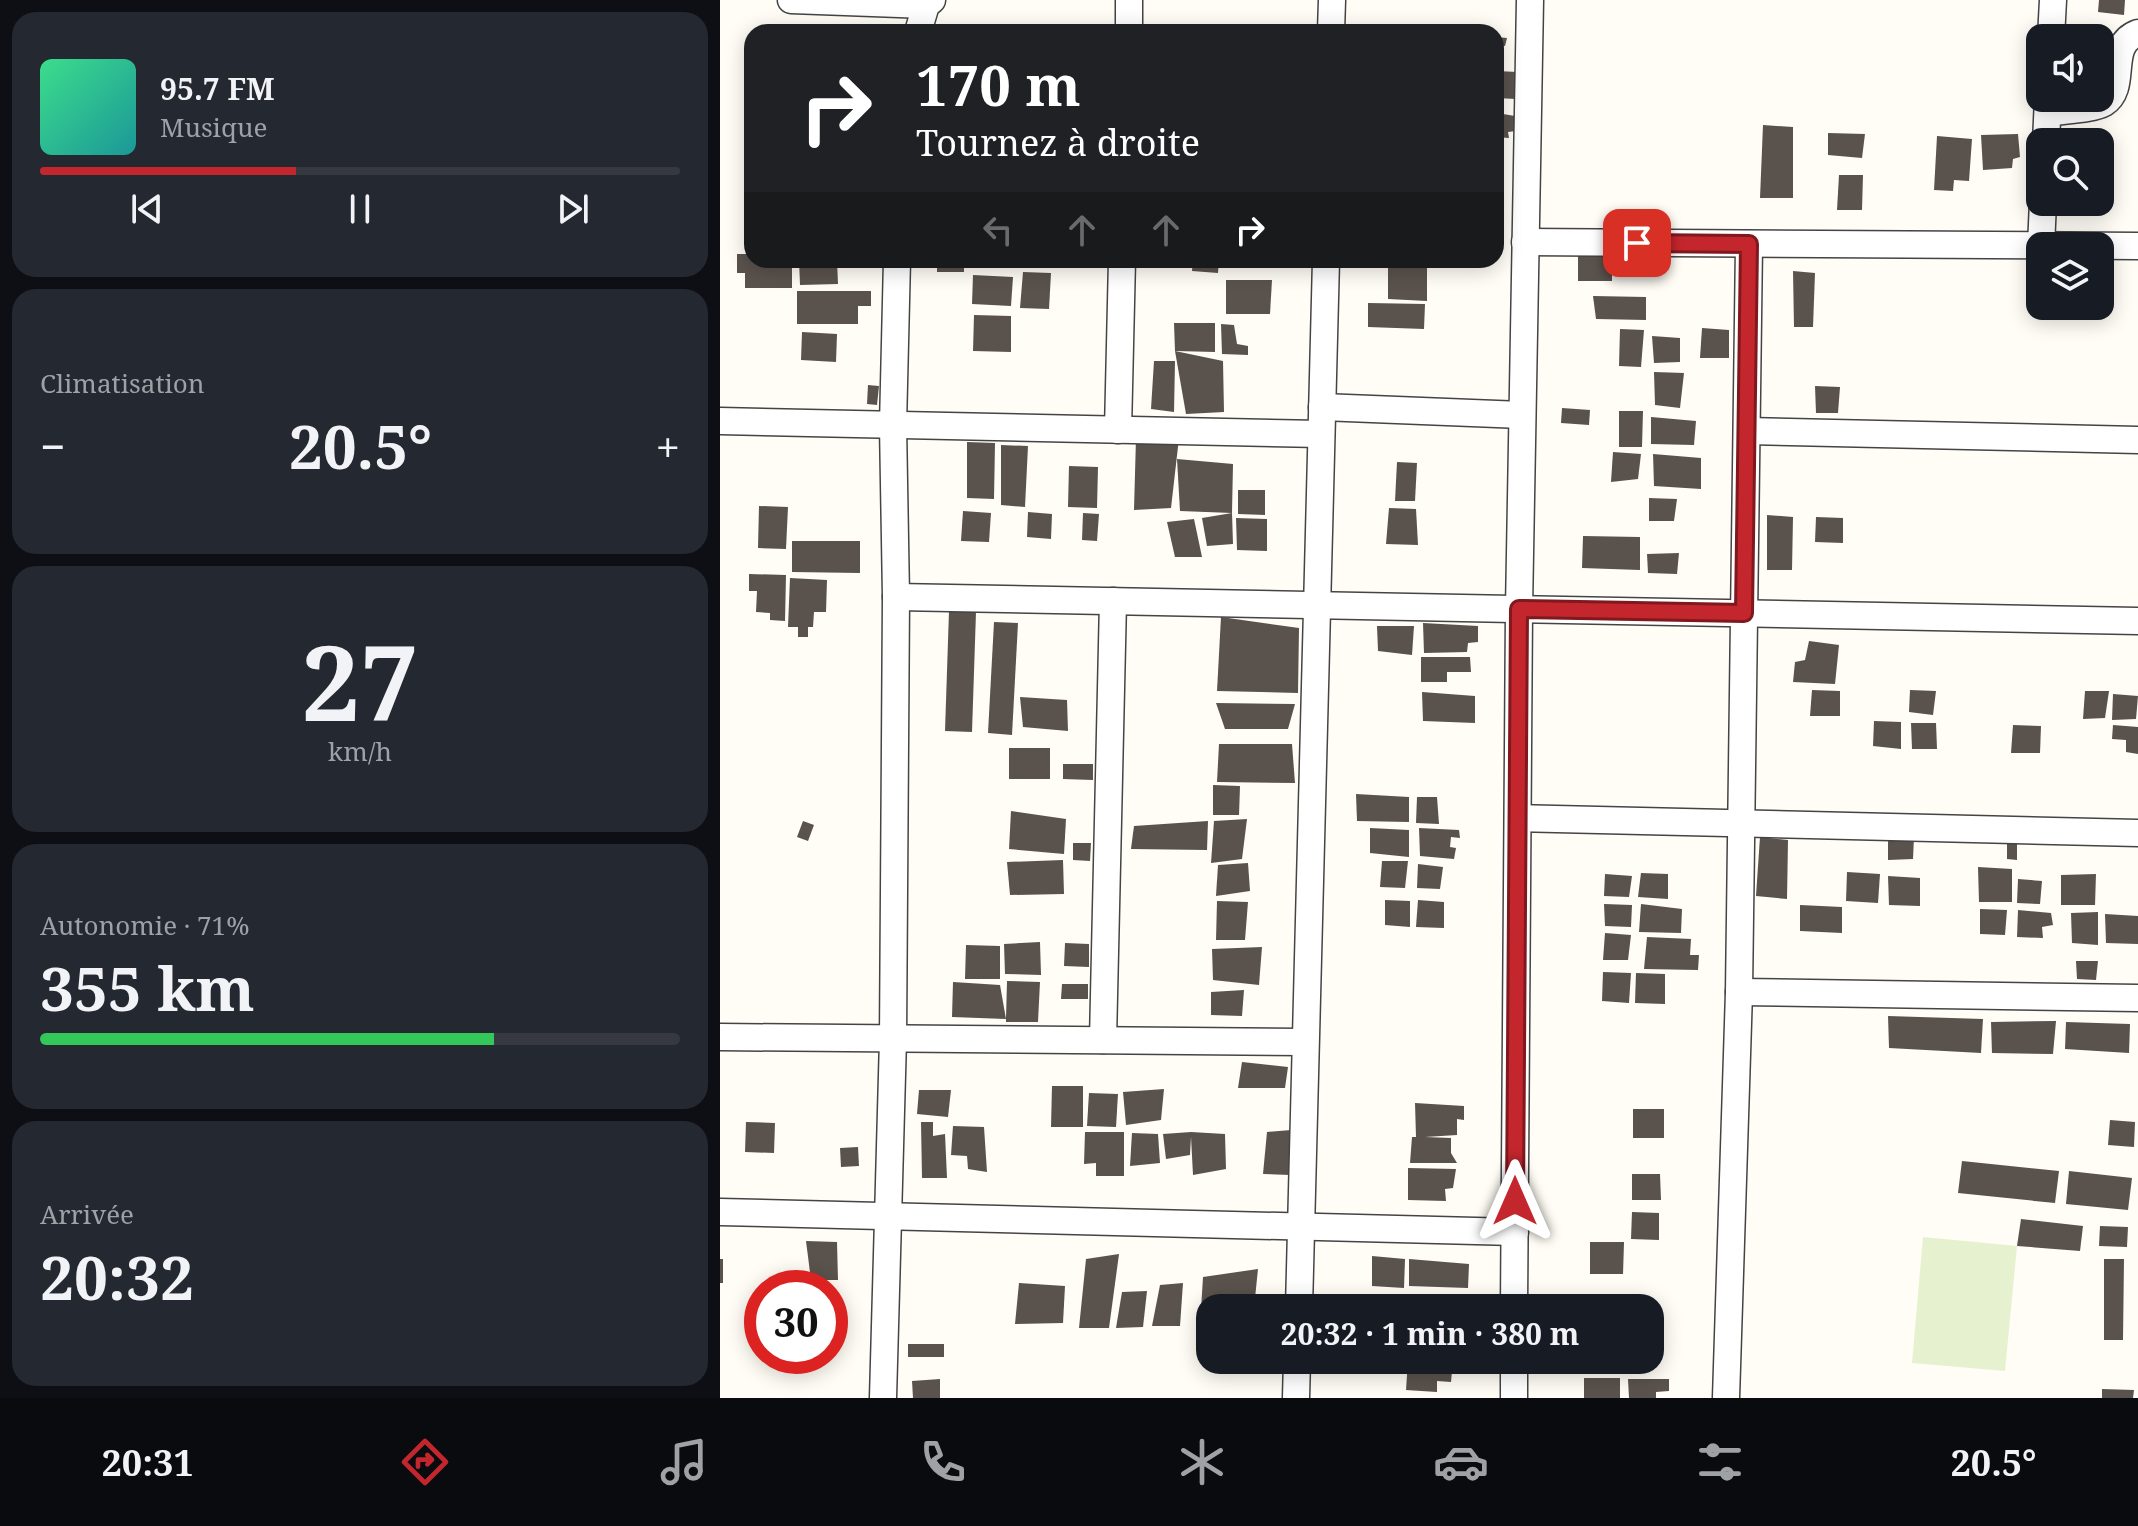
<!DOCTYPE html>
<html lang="fr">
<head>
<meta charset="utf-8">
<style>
	body { margin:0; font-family:"Noto Serif",serif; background:#242831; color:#f1f3f6; height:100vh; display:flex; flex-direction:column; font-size:30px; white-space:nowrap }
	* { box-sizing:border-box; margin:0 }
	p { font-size:26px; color:#9ea1a6 }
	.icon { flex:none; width:44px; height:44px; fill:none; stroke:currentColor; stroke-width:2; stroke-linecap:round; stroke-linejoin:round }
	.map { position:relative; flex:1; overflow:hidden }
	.side { display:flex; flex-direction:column; gap:12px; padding:12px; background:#0d0f14; width:720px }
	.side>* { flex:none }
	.guide { position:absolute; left:24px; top:24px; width:760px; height:244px; border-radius:24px; box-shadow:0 4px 20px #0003; background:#202124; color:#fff; overflow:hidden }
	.tools { position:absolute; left:1306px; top:24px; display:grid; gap:16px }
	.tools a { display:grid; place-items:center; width:88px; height:88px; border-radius:16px; background:#171b24; box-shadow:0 4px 20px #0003; font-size:40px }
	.speed { position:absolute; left:24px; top:1270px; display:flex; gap:16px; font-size:40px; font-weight:700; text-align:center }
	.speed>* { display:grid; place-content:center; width:104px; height:104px; border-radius:50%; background:#171b24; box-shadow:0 4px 20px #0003; line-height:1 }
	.speed .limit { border:12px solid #d22; background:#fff; color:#111 }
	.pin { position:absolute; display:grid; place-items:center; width:68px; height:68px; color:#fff; margin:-34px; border-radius:16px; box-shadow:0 4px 12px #0006 }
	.me { position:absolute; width:88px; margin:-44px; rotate:0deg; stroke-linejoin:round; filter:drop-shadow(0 0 6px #0008) }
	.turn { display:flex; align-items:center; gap:28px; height:168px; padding:0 40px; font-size:36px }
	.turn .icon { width:104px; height:104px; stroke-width:2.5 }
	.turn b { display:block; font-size:56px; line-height:68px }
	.lanes { display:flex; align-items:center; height:76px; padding:0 40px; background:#0003; justify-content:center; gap:40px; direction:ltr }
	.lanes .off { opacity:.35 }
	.big { font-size:60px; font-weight:700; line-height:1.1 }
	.side .widget { flex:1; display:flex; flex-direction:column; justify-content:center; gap:12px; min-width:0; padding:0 28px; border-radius:24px; background:#242831 }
	.side .dial { align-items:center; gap:0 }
	.dial b { font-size:104px; line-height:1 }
	.song { display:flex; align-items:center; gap:24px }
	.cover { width:96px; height:96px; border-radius:12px; background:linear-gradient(135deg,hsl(150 70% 55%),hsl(180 70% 35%)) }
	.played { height:8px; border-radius:4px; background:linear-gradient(90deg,#c4262e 40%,#363941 40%) }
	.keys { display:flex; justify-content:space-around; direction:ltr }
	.heat { display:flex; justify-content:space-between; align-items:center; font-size:44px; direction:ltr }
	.charge { height:12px; border-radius:6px; background:linear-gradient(90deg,#34c759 71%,#363941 0) }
	.trip { position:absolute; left:476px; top:1294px; width:468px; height:80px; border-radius:24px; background:#171b24; box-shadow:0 4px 20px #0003; font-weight:700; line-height:80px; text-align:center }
	.menu { display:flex; height:128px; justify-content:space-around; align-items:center; background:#090b0e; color:#9ea1a6 }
	.menu .icon { width:56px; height:56px }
	.menu .current { color:#c4262e }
	.menu b { font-size:36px; color:#f1f3f6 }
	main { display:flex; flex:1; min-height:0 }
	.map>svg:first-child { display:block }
</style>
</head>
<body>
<main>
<section class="side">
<div class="widget">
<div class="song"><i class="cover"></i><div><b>95.7 FM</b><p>Musique</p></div></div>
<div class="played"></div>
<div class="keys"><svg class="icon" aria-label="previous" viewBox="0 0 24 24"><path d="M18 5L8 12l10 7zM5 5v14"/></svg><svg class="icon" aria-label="pause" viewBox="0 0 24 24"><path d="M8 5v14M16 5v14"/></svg><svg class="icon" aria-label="next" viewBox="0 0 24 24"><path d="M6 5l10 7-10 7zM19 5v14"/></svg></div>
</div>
<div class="widget"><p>Climatisation</p>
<div class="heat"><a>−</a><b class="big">20.5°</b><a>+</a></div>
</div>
<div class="widget dial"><b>27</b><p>km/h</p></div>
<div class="widget"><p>Autonomie · 71%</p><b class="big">355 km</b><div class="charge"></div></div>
<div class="widget"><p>Arrivée</p><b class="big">20:32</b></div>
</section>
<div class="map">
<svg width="1418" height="1398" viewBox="0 0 1418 1398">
	<rect width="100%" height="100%" fill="#fffdf5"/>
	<path fill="#e6f2cf" d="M1203,1237L1297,1246L1285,1371L1192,1363Z"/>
	<g fill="#5a524d">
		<path d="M1379,0H1405L1404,15L1378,12Z"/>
		<path d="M776,37L787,38L785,46L776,45Z"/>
		<path d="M776,71L798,72L796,99L776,98Z"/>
		<path d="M776,105H782L783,114L795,116L796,131L788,132L789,138L776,137Z"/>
		<path d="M1043,125L1073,127V198H1040Z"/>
		<path d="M1108,133L1145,134L1142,158L1108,155Z"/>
		<path d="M1298,134L1300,157L1293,159L1292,168L1263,170L1261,135Z"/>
		<path d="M1217,136L1252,139L1249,181L1234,180L1233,191L1214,190Z"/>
		<path d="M1119,175H1143L1142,210H1117Z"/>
		<path d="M858,253L892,255V281H858Z"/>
		<path d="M17,254H32V260H72V288H25V273H17Z"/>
		<path d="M79,260H117L118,284L80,285Z"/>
		<rect x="217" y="260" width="27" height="12"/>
		<path d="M473,260H499L498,273L472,271Z"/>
		<rect x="506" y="260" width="32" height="4"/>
		<path d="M668,260L707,261V301L668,299Z"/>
		<path d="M1073,271L1095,273L1093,327H1074Z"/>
		<path d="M303,272L331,273L329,309L300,308Z"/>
		<path d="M253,275L293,277L291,306L252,304Z"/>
		<path d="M506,280H552L550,314H506Z"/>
		<path d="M77,291H151V306H138V324H77Z"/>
		<path d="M873,296L926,297V320L876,319Z"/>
		<path d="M648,303L705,304L704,329L648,327Z"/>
		<path d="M254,315L291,316V352L253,351Z"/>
		<path d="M454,323H495V352L455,351Z"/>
		<path d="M501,324L514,325L517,344L528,346V355L502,354Z"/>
		<path d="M982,328L1009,330V358H980Z"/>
		<path d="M900,329L924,330L921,367L899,366Z"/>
		<path d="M82,332L117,334L116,362L81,360Z"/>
		<path d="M932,336L960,338V362L934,363Z"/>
		<path d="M455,351L503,361L504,412L466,414Z"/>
		<path d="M434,361H455L454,412L431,409Z"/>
		<path d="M934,372L964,373L960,408L935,405Z"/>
		<path d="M148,385L159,386L157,405L147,404Z"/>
		<path d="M1095,386L1120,387L1118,413H1096Z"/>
		<path d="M842,408L870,410L869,425L841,423Z"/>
		<path d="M899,411H923L922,447H899Z"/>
		<path d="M931,417L976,421L974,445L931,444Z"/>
		<path d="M416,438H459L451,508L414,510Z"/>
		<path d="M247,442L275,443L274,499L247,498Z"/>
		<path d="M281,445L308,446L305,507L281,505Z"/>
		<path d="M893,452L921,454L918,479L891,482Z"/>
		<path d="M933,454L981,458V489L934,486Z"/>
		<path d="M457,459L513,464L512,513L460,511Z"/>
		<path d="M677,462L697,463L695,501H675Z"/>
		<path d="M349,466L378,467L377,508L348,507Z"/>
		<path d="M518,490H545V515L518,514Z"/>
		<path d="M929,498L957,499L954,521H929Z"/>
		<path d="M39,506L68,507L66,549L38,548Z"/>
		<path d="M669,508L696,509L698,545L666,544Z"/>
		<path d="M243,511L271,513L269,542L241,541Z"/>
		<path d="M308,512L332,514L331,539L307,537Z"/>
		<path d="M363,513L379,514L377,541L362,540Z"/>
		<path d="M512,513L513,544L487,546L482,518Z"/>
		<path d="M1047,515L1073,517L1072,570H1047Z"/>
		<path d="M1096,517L1123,518V543L1095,542Z"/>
		<path d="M516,518L547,519V551L517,550Z"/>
		<path d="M474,519L482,557H455L447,522Z"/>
		<path d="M863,536L920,537V570L862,568Z"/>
		<path d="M72,541H140V573L72,572Z"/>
		<path d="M959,553L957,574L928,573L927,554Z"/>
		<path d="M29,574L66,575L65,621L50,620V613L36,612L37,591H29Z"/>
		<path d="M70,578L107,580L106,612H94L93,627H88V637H78V627H68Z"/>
		<path d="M229,611L256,612L252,732L225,731Z"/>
		<path d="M501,617L579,628L578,693L497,691Z"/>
		<path d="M274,622L298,623L292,735L268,733Z"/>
		<path d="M703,623L758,626V642L748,643L747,652L704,653Z"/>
		<path d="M657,626H694L692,655L658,651Z"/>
		<path d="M1089,641L1119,645L1115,684L1073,682L1075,662L1085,660Z"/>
		<path d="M701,657H750L751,672H727V682H701Z"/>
		<path d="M1092,690L1120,691V716H1090Z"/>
		<path d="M1190,690L1216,691L1213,715L1189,712Z"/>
		<path d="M1365,691H1389L1385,718L1363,719Z"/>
		<path d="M702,692L755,696V723L703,721Z"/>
		<path d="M1393,694L1418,696L1416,719L1392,720Z"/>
		<path d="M300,697L347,700L348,731L303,727Z"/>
		<path d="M496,703L575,704L568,729H505Z"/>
		<path d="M1154,721L1181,722V749L1153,746Z"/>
		<path d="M1191,723H1216L1217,749H1192Z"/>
		<path d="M1293,725L1321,726L1320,753H1291Z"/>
		<path d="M1393,725L1418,727V754L1406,752V740L1392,739Z"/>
		<path d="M499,744H572L575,783L497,782Z"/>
		<rect x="289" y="748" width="41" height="31"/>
		<path d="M343,764H373V780L343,779Z"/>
		<path d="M493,785L520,786L519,815H493Z"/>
		<path d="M636,794L689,797V822L637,821Z"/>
		<path d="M697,797H717L719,824L696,823Z"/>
		<path d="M291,811L346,819L344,854L289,849Z"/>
		<path d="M527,819L522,859L491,863L494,821Z"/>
		<path d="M83,821L94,825L88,841L77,837Z"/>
		<path d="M488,821L487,850L411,849L414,826Z"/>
		<path d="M650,828L689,830V857L650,853Z"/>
		<path d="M699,828L739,830L740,838L731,837L730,847L736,848L734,859L700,856Z"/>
		<path d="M1168,836L1194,837L1193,859L1168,860Z"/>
		<path d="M1040,837L1068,840L1067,899L1036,896Z"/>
		<path d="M1287,841H1297V860L1287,859Z"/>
		<path d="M353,843H371L370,861L353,860Z"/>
		<path d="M343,860L344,894L290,895L287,862Z"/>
		<path d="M662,861H688L685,888L660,887Z"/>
		<path d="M528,863L530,891L496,896L498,865Z"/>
		<path d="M698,864L723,867L720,889L697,888Z"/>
		<path d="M1258,867L1292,869V902H1259Z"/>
		<path d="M1127,872L1160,874L1158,903L1126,901Z"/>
		<path d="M921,873L948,874V899L918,897Z"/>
		<path d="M885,874L912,876L909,897L884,896Z"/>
		<path d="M1376,874L1375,905H1341V875Z"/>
		<path d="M1168,876L1200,878V906L1169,905Z"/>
		<path d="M1298,879L1322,881L1320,904L1297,903Z"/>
		<path d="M665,900L690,901V927L665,925Z"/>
		<path d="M698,900L724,902V928L696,927Z"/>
		<path d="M497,901L528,902L525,940H496Z"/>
		<path d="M884,904L912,905L911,927L885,926Z"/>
		<path d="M921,904L962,909L961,933L919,932Z"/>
		<path d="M1080,905L1122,907V933L1080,931Z"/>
		<path d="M1260,909L1287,910L1285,935L1260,934Z"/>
		<path d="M1298,910L1331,913L1333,925L1322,927L1323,938L1297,937Z"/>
		<path d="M1378,912V945L1352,943L1351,913Z"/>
		<path d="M1385,914L1418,916V944L1386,943Z"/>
		<path d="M885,933L911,935L908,960H883Z"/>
		<path d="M927,937L971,939L970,955H979L978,970L924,969Z"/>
		<path d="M320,942L321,975L285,974L284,944Z"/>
		<path d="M345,943L369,944V967L344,966Z"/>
		<path d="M246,945L280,946V979H245Z"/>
		<path d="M542,947L539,985L493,980L492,949Z"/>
		<path d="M1356,961H1378L1376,980L1357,979Z"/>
		<path d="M883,972L911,973L909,1003L882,1001Z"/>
		<path d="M916,973L945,974V1004L915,1003Z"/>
		<path d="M287,981L320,982L318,1022H286V1019L232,1017L233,982L280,985L286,1019Z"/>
		<path d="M342,984H368V999H341Z"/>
		<path d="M524,990L522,1016L491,1015V992Z"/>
		<path d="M1168,1016L1263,1019L1261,1053L1169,1048Z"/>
		<path d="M1336,1021L1333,1054L1272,1053L1271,1022Z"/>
		<path d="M1346,1022L1410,1024L1409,1053L1345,1049Z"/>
		<path d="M522,1062L568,1067L565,1088H518Z"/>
		<path d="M332,1086H363V1127H331Z"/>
		<path d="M444,1089L441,1120L406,1125L403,1092Z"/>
		<path d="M199,1090H231L228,1117L197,1114Z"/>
		<path d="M369,1093L398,1094L396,1127L367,1126Z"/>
		<path d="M695,1103L744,1106V1120L737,1119V1135L705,1137L731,1138V1153L737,1163H690L692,1137H696Z"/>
		<rect x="913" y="1109" width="31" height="29"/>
		<path d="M1390,1120L1415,1122L1414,1147L1388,1145Z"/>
		<path d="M26,1122L55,1123L54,1153L25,1152Z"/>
		<path d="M201,1122H213V1136L225,1134L227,1178H202Z"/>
		<path d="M233,1126L264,1127L267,1172L248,1169L247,1156L231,1155Z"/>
		<path d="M571,1130L570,1175L543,1174L547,1132Z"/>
		<path d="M365,1132H404V1176H376V1163L364,1164Z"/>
		<path d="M471,1132L505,1134L506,1169L473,1175L471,1137L470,1155L446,1159L443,1134Z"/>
		<path d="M412,1133L438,1134L440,1163L410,1166Z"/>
		<path d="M138,1147L139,1166L121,1167L120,1148Z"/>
		<path d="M1242,1161L1339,1171L1335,1203L1238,1193Z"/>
		<path d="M688,1168L736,1169L733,1188L725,1189L726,1201L688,1200Z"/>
		<path d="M1349,1171L1412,1178L1408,1210L1346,1204Z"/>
		<path d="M912,1174H940L941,1200H912Z"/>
		<path d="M912,1212L939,1213V1240L911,1239Z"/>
		<path d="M1301,1219L1363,1226L1360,1251L1297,1246Z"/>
		<path d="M1380,1226L1408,1227L1407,1247L1379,1246Z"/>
		<path d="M86,1241L117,1242L118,1280H91Z"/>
		<path d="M870,1242H904L903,1274H870Z"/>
		<path d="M399,1254L389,1328H359L366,1259Z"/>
		<path d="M652,1256L685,1259L684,1288L652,1286Z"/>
		<rect x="0" y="1259" width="3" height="24"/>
		<path d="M689,1259L749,1264L748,1288L689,1286Z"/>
		<path d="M1384,1259H1404L1403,1340H1384Z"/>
		<path d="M538,1269L534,1308H490V1325L480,1326L483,1277Z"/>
		<path d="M299,1283L345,1286L343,1323L295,1324Z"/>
		<path d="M463,1283L460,1326H432L440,1285Z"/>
		<path d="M427,1291L423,1327L396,1328L402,1292Z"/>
		<rect x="188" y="1344" width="36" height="13"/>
		<path d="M688,1360H733L731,1382L717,1381V1392L686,1390Z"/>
		<rect x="864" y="1378" width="36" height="20"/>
		<path d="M220,1379V1398H193L192,1381Z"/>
		<path d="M908,1379H949V1391L936,1392V1398H909Z"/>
		<path d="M1382,1389L1414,1390L1413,1398H1382Z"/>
	</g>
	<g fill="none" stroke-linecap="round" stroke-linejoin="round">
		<defs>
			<g id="minor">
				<path d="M71,0L206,5"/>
				<path d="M198,32L206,5L212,0"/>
				<path d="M409,32V0"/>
				<path d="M611,32L612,0"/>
				<path d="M1331,38L1333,0"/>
				<path d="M1328,113C1342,110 1372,110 1384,103C1409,87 1385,45 1418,33"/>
				<path d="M1326,142L1328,98"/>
				<path d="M805,242L1418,246"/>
				<path d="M1321,246L1323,202"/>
				<path d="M602,407L802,415"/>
				<path d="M0,421L601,434"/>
				<path d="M398,430L402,260"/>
				<path d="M1027,431L1418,440"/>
				<path d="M176,597L1418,621"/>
				<path d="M798,818L1418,833"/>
				<path d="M1019,992L1418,998"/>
				<path d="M0,1037L585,1042"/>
				<path d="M383,1040L393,601"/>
				<path d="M0,1212L795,1232"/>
				<path d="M579,1308L606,260"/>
				<path d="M794,1308L799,609L810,0"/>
				<path d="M163,1398L173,1039L176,597L173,425L177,260"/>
				<path d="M576,1398L577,1360"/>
				<path d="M794,1398V1360"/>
				<path d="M1006,1398L1019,992L1029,244"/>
			</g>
		</defs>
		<use href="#minor" stroke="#444" stroke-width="29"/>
		<use href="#minor" stroke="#fff" stroke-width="26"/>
	</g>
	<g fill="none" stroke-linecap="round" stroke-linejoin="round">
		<defs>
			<path id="route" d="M795,1201L799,609L1024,613L1029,244L917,243"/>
		</defs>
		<use href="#route" stroke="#7f191e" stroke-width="20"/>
		<use href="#route" stroke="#c4262e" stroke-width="14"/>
	</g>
</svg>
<div class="tools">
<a><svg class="icon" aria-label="sound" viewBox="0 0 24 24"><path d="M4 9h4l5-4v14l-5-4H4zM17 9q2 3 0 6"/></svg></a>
<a><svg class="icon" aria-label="search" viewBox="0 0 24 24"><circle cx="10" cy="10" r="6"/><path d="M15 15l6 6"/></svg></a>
<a><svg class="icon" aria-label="layers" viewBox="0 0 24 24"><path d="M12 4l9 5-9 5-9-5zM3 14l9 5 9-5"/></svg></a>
</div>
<div class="speed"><div class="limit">30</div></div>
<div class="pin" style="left:917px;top:243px;background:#d93025"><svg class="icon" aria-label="arrive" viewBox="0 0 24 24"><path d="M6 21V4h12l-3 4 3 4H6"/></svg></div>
<svg class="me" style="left:795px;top:1201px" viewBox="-20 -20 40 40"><path d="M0-17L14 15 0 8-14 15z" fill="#c4262e" stroke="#fff" stroke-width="4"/></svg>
<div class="trip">20:32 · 1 min · 380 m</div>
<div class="guide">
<div class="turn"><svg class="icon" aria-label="right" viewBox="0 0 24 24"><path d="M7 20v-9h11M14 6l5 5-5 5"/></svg><div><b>170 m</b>Tournez à droite</div></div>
<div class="lanes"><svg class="icon off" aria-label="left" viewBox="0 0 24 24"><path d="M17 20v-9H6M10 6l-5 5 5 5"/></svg><svg class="icon off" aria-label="ahead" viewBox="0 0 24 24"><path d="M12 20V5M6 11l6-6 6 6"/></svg><svg class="icon off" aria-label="ahead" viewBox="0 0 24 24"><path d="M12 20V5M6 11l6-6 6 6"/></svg><svg class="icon" aria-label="right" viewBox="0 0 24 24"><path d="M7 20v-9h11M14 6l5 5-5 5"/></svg></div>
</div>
</div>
</main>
<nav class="menu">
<b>20:31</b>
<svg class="icon current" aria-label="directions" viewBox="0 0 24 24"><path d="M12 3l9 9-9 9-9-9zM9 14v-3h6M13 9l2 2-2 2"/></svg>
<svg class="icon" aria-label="music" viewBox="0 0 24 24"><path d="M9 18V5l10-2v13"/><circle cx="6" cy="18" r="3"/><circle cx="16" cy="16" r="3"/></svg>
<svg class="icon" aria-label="phone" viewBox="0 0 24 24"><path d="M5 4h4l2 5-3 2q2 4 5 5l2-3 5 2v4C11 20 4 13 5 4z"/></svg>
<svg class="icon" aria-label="climate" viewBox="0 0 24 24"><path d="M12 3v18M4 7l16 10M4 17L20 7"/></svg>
<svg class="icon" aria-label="car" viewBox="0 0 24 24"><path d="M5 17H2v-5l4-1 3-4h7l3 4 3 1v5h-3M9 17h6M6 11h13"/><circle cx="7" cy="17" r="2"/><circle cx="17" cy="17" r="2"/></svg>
<svg class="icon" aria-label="filters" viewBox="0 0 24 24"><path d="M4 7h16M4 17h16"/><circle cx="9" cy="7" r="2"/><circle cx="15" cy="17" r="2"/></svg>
<b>20.5°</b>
</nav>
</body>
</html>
